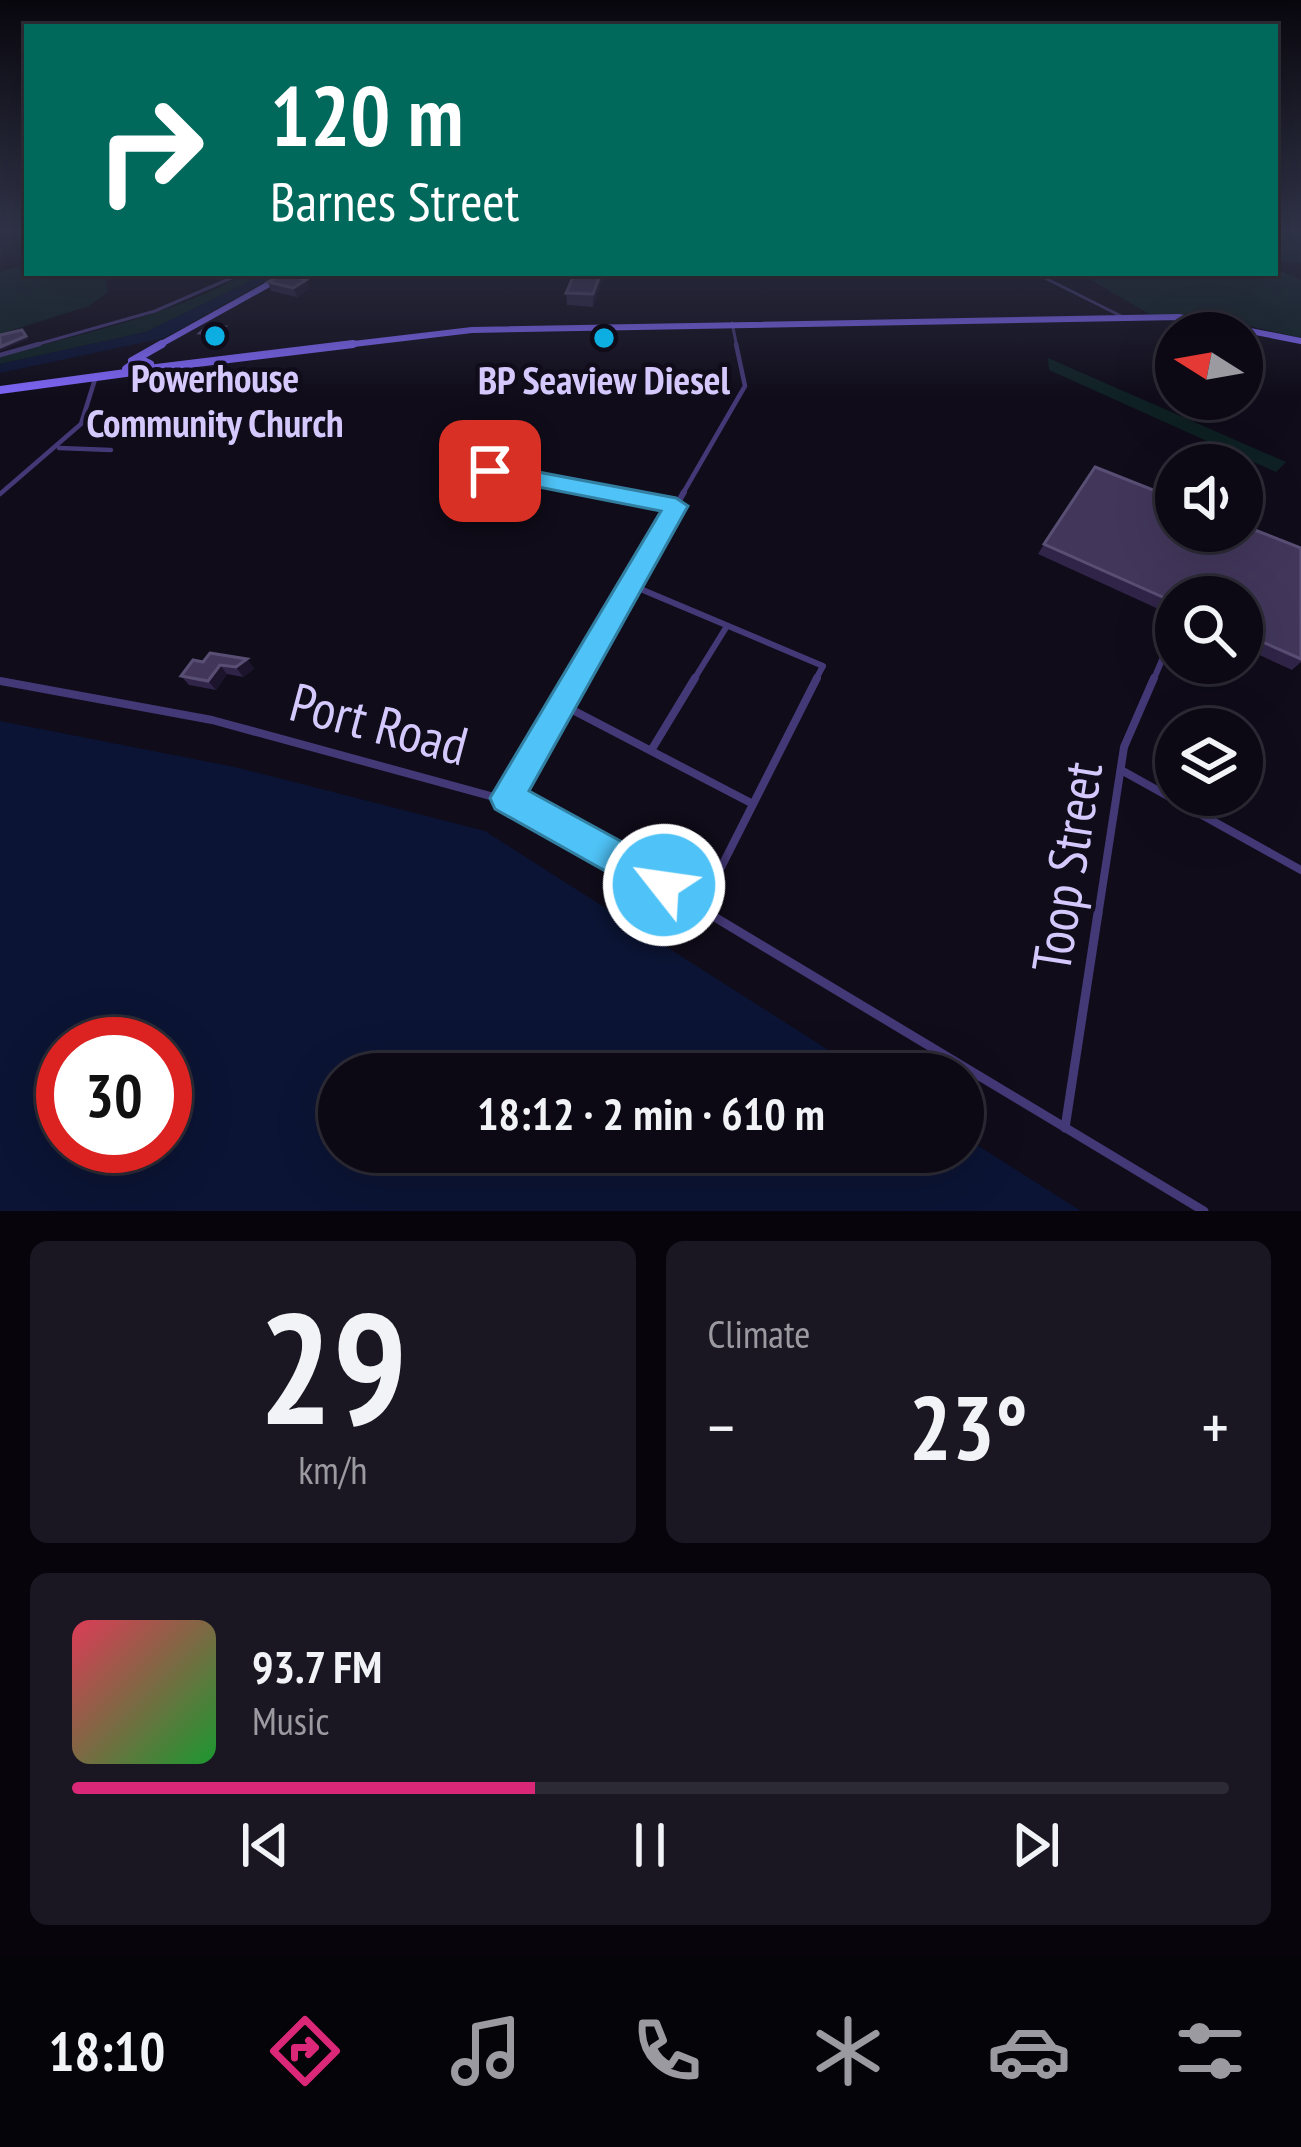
<!DOCTYPE html>
<html lang="en">
<head>
<meta charset="utf-8">
<style>
	body { margin:0; font-family:"PT Sans Narrow",sans-serif; background:#1a1722; color:#f1f3f6; height:100vh; display:flex; flex-direction:column; font-size:45px; white-space:nowrap }
	* { box-sizing:border-box; margin:0 }
	p { font-size:39px; color:#9a9aa0 }
	.icon { flex:none; width:66px; height:66px; fill:none; stroke:currentColor; stroke-width:2; stroke-linecap:round; stroke-linejoin:round }
	.map { position:relative; height:1211px; overflow:hidden }
	.panel { display:flex; flex-direction:column; gap:30px; padding:30px; background:#07050b; flex:1 }
	.panel>* { flex:none }
	.guide { position:absolute; left:24px; top:24px; width:1254px; height:252px; border-radius:0px; box-shadow:0 12px 48px #0002,0 0 0 3px #2c2a34; background:#00695c; color:#fff; overflow:hidden }
	.needle { width:78px; rotate:281deg }
	.controls { position:absolute; left:1155px; top:312px; display:grid; gap:24px }
	.controls a { display:grid; place-items:center; width:108px; height:108px; border-radius:50%; background:#0c0914; box-shadow:0 12px 48px #0002,0 0 0 3px #2c2a34; font-size:60px }
	.speed { position:absolute; left:36px; top:1017px; display:flex; gap:24px; font-size:60px; font-weight:700; text-align:center }
	.speed>* { display:grid; place-content:center; width:156px; height:156px; border-radius:50%; background:#0c0914; box-shadow:0 12px 48px #0002,0 0 0 3px #2c2a34; line-height:1 }
	.speed .limit { border:18px solid #d22; background:#fff; color:#111 }
	.pin { position:absolute; display:grid; place-items:center; width:102px; height:102px; color:#fff; margin:-51px; border-radius:24px; box-shadow:0 6px 18px #0006 }
	.me { position:absolute; width:132px; margin:-66px; rotate:300deg; stroke-linejoin:round; filter:drop-shadow(0 0 9px #0008) }
	.turn { display:flex; align-items:center; gap:42px; height:252px; padding:0 48px; font-size:54px }
	.turn .icon { width:156px; height:156px; stroke-width:2.5 }
	.turn b { display:block; font-size:84px; line-height:102px }
	.big { font-size:90px; font-weight:600; line-height:1.1 }
	.panel .card { flex:1; display:flex; flex-direction:column; justify-content:center; gap:18px; min-width:0; padding:0 42px; border-radius:18px; background:#1a1722 }
	.panel .dial { align-items:center; gap:0 }
	.dial b { font-size:156px; line-height:1 }
	.song { display:flex; align-items:center; gap:36px }
	.cover { width:144px; height:144px; border-radius:18px; background:linear-gradient(135deg,hsl(350 70% 55%),hsl(130 70% 35%)) }
	.played { height:12px; border-radius:6px; background:linear-gradient(90deg,#db2777 40%,#2c2a34 40%) }
	.keys { display:flex; justify-content:space-around; direction:ltr }
	.heat { display:flex; justify-content:space-between; align-items:center; font-size:66px; direction:ltr }
	.panel .tiles { flex:1; display:grid; gap:30px; grid-template-columns:1fr 1fr }
	.card:last-child { grid-column:span 2 }
	.trip { position:absolute; left:318px; top:1053px; width:666px; height:120px; border-radius:60px; background:#0c0914; box-shadow:0 12px 48px #0002,0 0 0 3px #2c2a34; font-weight:600; line-height:120px; text-align:center }
	.menu { display:flex; height:192px; justify-content:space-around; align-items:center; background:#050408; color:#9a9aa0 }
	.menu .icon { width:84px; height:84px }
	.menu .selected { color:#db2777 }
	.menu b { font-size:54px; color:#f1f3f6 }
	.map>svg:first-child { display:block }
</style>
</head>
<body>
<div class="map">
<svg width="1301" height="1211" viewBox="0 0 1301 1211">
	<rect width="100%" height="100%" fill="#100c1a"/>
	<g fill="#0f2124">
		<path d="M1275,229H1301V263L1279,261L1275,268L1301,280V338L1199,314L1151,315L1079,273H1275Z"/>
		<path d="M27,264V273H104L108,292L89,306L0,334V272Z"/>
		<path d="M246,273H267L146,332L0,364V356C83,333 170,316 246,273Z"/>
		<path d="M1048,358L1286,462L1276,472L1049,370Z"/>
	</g>
	<g fill="#0b1434" fill-rule="evenodd">
		<path d="M267,273H280L164,338L0,373V364L146,332Z"/>
		<path d="M0,721L235,767L485,831L866,1074H339V1152H963V1136L1081,1211H0ZM63,1044H165V1146H63Z"/>
	</g>
	<g fill="none" stroke-linecap="round" stroke-linejoin="round">
		<g stroke="#443977" stroke-width="3">
			<path d="M1035,273L1123,317"/>
			<path d="M732,323L737,347"/>
			<path d="M28,347L155,311L243,273"/>
		</g>
		<g stroke="#443977" stroke-width="4.5">
			<path d="M0,355L39,344"/>
			<path d="M59,448L111,450"/>
			<path d="M491,471L617,495"/>
			<path d="M0,494L81,424L96,376"/>
			<path d="M682,495L745,386L736,344"/>
		</g>
		<g stroke="#443977" stroke-width="6">
			<path d="M602,492L676,506"/>
			<path d="M631,585L823,666L815,681"/>
			<path d="M575,681L684,492"/>
			<path d="M693,681L727,626"/>
			<path d="M1153,681L1176,627"/>
		</g>
		<g stroke="#443977" stroke-width="8">
			<path d="M0,681L212,720L531,807L713,916"/>
			<path d="M561,704L753,804"/>
			<path d="M652,749L695,678"/>
			<path d="M1121,770L1301,870"/>
			<path d="M507,798L576,678"/>
			<path d="M701,907L817,678"/>
			<path d="M1098,916L1124,747L1154,678"/>
		</g>
		<g stroke="#443977" stroke-width="9">
			<path d="M708,913L1204,1211"/>
			<path d="M1065,1128L1098,913"/>
		</g>
		<g stroke="#7d65f6" stroke-width="6">
			<path d="M156,347L289,273"/>
			<path d="M328,347L472,330L1179,317L1301,341"/>
		</g>
		<g stroke="#7d65f6" stroke-width="8">
			<path d="M140,359L150,364L140,370L126,369Z"/>
			<path d="M132,361L162,344"/>
			<path d="M140,370L353,344"/>
			<path d="M0,390L133,372"/>
		</g>
	</g>
	<g fill="#302548">
		<path d="M603,279L593,307L567,305L566,293Z"/>
		<path d="M268,282L309,289L297,297L271,291Z"/>
		<path d="M224,327L227,334L217,340L203,339L200,333Z"/>
		<path d="M1044,544L1301,548V662L1292,670L1242,647V597H1176V617L1038,554Z"/>
		<path d="M247,659L254,669L243,677L227,674L216,690L189,685L181,676L203,662Z"/>
	</g>
	<g fill="#1c142d">
		<path d="M601,273H603V279L593,307V294Z"/>
		<path d="M306,280L309,289L297,297L293,288Z"/>
		<path d="M224,327L227,334L217,340L214,334Z"/>
		<path d="M26,336L29,339L0,351V347Z"/>
		<path d="M247,659L254,669L243,677L236,667Z"/>
		<path d="M220,665L227,674L216,690L208,681Z"/>
	</g>
	<g fill="#42375b" stroke="#594e74" stroke-width="3">
		<path d="M575,273H601L593,294L566,293Z"/>
		<path d="M283,274L306,280L293,288L268,282Z"/>
		<path d="M208,326L224,327L214,334L200,333Z"/>
		<path d="M22,330L26,336L0,347V335Z"/>
		<path d="M1095,467L1176,499V531H1242V525L1301,548V659L1242,633V597H1176V603L1044,544Z"/>
		<path d="M210,653L247,659L236,667L220,665L208,681L181,676L193,660L203,662Z"/>
	</g>
	<linearGradient id="sky" x2="0" y2="1"><stop stop-color="#09070e"/><stop offset="0.58" stop-color="#313449"/><stop offset="1" stop-color="#313449" stop-opacity="0"/></linearGradient>
	<rect width="1301" height="398" fill="url(#sky)"/>
	<path fill="#4fc3f7" stroke="#337fa1" stroke-width="3" d="M490,463L676,498L688,506L529,791L677,872L682,885L677,898L664,904L495,809L490,798L661,511L482,476V466Z"/>
	<g fill="#0dafe2" stroke="#100c1a" stroke-width="4.5">
		<circle cx="215" cy="336" r="12"/>
		<circle cx="604" cy="338" r="12"/>
	</g>
	<g text-anchor="middle" stroke-width="9" stroke-linejoin="round" paint-order="stroke">
		<g font-size="39" font-weight="bold" fill="#d5c8fc" stroke="#100c1a">
			<text x="215" y="392">Powerhouse<tspan x="215" dy="45">Community Church</tspan></text>
			<text x="604" y="394">BP Seaview Diesel</text>
		</g>
		<g font-size="54" fill="#d5c8fc" stroke="#100c1a">
			<text transform="translate(379 724) rotate(15)" y="19">Port Road</text>
			<text transform="translate(1067 867) rotate(-81)" y="19">Toop Street</text>
		</g>
	</g>
</svg>
<div class="controls">
<a><svg class="needle" viewBox="-14 -14 28 28"><path d="M0-13l5 13h-10z" fill="#e53935"/><path d="M0 13l5-13h-10z" fill="#9a9aa0"/></svg></a>
<a><svg class="icon" aria-label="sound" viewBox="0 0 24 24"><path d="M4 9h4l5-4v14l-5-4H4zM17 9q2 3 0 6"/></svg></a>
<a><svg class="icon" aria-label="search" viewBox="0 0 24 24"><circle cx="10" cy="10" r="6"/><path d="M15 15l6 6"/></svg></a>
<a><svg class="icon" aria-label="layers" viewBox="0 0 24 24"><path d="M12 4l9 5-9 5-9-5zM3 14l9 5 9-5"/></svg></a>
</div>
<div class="speed"><div class="limit">30</div></div>
<div class="pin" style="left:490px;top:471px;background:#d93025"><svg class="icon" aria-label="arrive" viewBox="0 0 24 24"><path d="M6 21V4h12l-3 4 3 4H6"/></svg></div>
<svg class="me" style="left:664px;top:885px" viewBox="-20 -20 40 40"><circle r="17" fill="#4fc3f7" stroke="#fff" stroke-width="3"/><path d="M0-11L8 9 0 5-8 9z" fill="#fff"/></svg>
<div class="trip">18:12 · 2 min · 610 m</div>
<div class="guide">
<div class="turn"><svg class="icon" aria-label="right" viewBox="0 0 24 24"><path d="M7 20v-9h11M14 6l5 5-5 5"/></svg><div><b>120 m</b>Barnes Street</div></div>
</div>
</div>
<section class="panel">
<div class="tiles">
<div class="card dial"><b>29</b><p>km/h</p></div>
<div class="card"><p>Climate</p>
<div class="heat"><a>−</a><b class="big">23°</b><a>+</a></div>
</div>
<div class="card">
<div class="song"><i class="cover"></i><div><b>93.7 FM</b><p>Music</p></div></div>
<div class="played"></div>
<div class="keys"><svg class="icon" aria-label="previous" viewBox="0 0 24 24"><path d="M18 5L8 12l10 7zM5 5v14"/></svg><svg class="icon" aria-label="pause" viewBox="0 0 24 24"><path d="M8 5v14M16 5v14"/></svg><svg class="icon" aria-label="next" viewBox="0 0 24 24"><path d="M6 5l10 7-10 7zM19 5v14"/></svg></div>
</div>
</div>
</section>
<nav class="menu">
<b>18:10</b>
<svg class="icon selected" aria-label="directions" viewBox="0 0 24 24"><path d="M12 3l9 9-9 9-9-9zM9 14v-3h6M13 9l2 2-2 2"/></svg>
<svg class="icon" aria-label="music" viewBox="0 0 24 24"><path d="M9 18V5l10-2v13"/><circle cx="6" cy="18" r="3"/><circle cx="16" cy="16" r="3"/></svg>
<svg class="icon" aria-label="phone" viewBox="0 0 24 24"><path d="M5 4h4l2 5-3 2q2 4 5 5l2-3 5 2v4C11 20 4 13 5 4z"/></svg>
<svg class="icon" aria-label="climate" viewBox="0 0 24 24"><path d="M12 3v18M4 7l16 10M4 17L20 7"/></svg>
<svg class="icon" aria-label="car" viewBox="0 0 24 24"><path d="M5 17H2v-5l4-1 3-4h7l3 4 3 1v5h-3M9 17h6M6 11h13"/><circle cx="7" cy="17" r="2"/><circle cx="17" cy="17" r="2"/></svg>
<svg class="icon" aria-label="filters" viewBox="0 0 24 24"><path d="M4 7h16M4 17h16"/><circle cx="9" cy="7" r="2"/><circle cx="15" cy="17" r="2"/></svg>
</nav>
</body>
</html>
